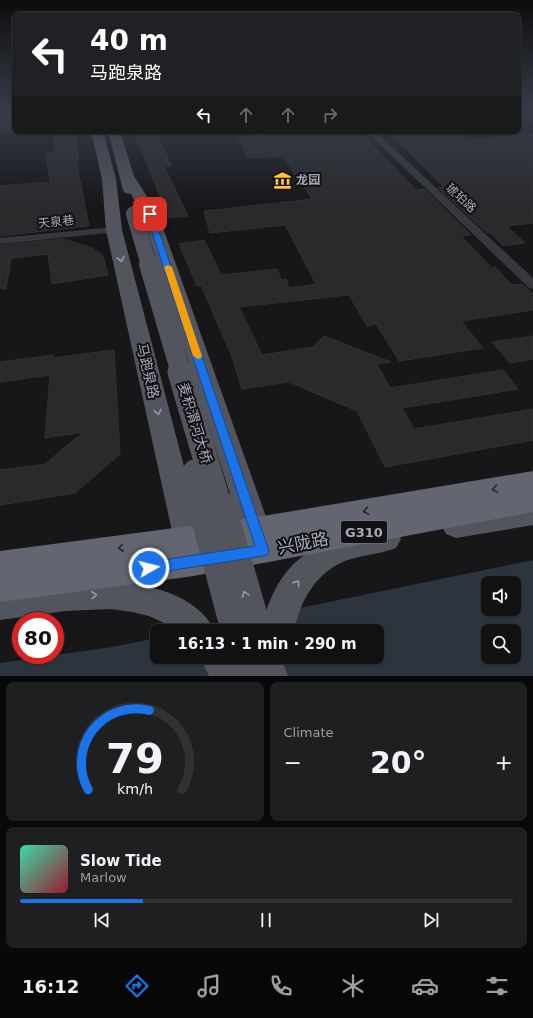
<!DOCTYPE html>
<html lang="en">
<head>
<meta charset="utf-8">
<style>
	body { margin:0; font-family:"DejaVu Sans","Noto Sans SC",sans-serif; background:#1e1f21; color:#f1f3f6; height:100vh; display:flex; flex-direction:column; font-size:15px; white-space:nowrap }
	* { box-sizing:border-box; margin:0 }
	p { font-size:13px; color:#9c9da0 }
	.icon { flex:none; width:22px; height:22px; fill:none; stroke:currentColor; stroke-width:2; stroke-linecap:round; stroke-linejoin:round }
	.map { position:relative; height:676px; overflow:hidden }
	.drawer { display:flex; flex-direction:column; gap:6px; padding:6px; background:#09090a; flex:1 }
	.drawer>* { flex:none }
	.guide { position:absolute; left:12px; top:12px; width:509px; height:122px; border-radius:8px; box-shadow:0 1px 3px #0004,0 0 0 1px #303133; background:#202124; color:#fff; overflow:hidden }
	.tools { position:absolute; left:481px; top:576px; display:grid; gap:8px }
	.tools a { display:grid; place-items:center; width:40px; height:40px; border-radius:8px; background:#111113; box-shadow:0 1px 3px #0004,0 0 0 1px #303133; font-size:20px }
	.speed { position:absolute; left:12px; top:612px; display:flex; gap:8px; font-size:20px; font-weight:700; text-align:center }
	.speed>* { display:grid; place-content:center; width:52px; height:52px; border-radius:50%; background:#111113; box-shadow:0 1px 3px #0004,0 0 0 1px #303133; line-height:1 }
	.speed .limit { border:6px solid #d22; background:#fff; color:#111 }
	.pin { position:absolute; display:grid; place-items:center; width:34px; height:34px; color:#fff; margin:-17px; border-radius:8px; box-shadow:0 2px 6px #0006 }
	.me { position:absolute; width:44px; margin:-22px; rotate:82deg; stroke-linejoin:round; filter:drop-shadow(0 0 3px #0008) }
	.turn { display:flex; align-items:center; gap:14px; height:84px; padding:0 12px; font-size:18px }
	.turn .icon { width:52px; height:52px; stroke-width:2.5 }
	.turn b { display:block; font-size:28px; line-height:34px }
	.lanes { display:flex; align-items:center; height:38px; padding:0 12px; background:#0003; justify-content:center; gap:20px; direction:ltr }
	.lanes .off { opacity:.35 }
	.big { font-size:30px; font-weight:600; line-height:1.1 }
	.drawer .widget { flex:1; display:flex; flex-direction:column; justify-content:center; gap:6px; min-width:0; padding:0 14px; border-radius:8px; background:#1e1f21 }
	.drawer .dial { align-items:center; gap:0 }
	.dial svg { height:104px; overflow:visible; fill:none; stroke:#303133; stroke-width:7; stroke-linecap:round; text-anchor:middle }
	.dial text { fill:#f1f3f6; stroke:none }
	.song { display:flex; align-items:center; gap:12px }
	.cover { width:48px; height:48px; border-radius:6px; background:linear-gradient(135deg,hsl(160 70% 55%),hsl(350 70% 35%)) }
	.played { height:4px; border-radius:2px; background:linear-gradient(90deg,#1a73e8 25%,#303133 25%) }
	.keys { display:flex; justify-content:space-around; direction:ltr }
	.heat { display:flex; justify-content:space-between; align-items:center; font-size:22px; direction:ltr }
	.drawer .tiles { flex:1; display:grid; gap:6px; grid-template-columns:1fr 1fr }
	.widget:last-child { grid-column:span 2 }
	.trip { position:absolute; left:150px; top:624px; width:234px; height:40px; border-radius:8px; background:#111113; box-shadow:0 1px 3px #0004,0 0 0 1px #303133; font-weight:600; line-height:40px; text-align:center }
	.menu { display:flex; height:64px; justify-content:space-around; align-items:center; background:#070708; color:#9c9da0 }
	.menu .icon { width:28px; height:28px }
	.menu .active { color:#1a73e8 }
	.menu b { font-size:18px; color:#f1f3f6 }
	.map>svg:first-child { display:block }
</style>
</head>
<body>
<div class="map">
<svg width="533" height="676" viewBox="0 0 533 676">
	<rect width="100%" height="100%" fill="#171719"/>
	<path fill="#2c353e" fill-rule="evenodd" d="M533,560V676H0V663L112,647L157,638V657H377V631H189ZM488,583H514V609H488ZM488,631H514V657H488Z"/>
	<g fill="#2a2a2d" stroke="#313135">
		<rect x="0" y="110" width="15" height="6"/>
		<path d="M15,122V132L0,134V123Z"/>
		<path d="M53,131H72V134L75,133L79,159L76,160L89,226L0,236V186L50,182L46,153L55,152Z"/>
		<path d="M324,131H359L416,190L424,189L471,235L461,236L492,268L495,267L512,285L522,284L533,294V310L461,321L483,348L399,361L376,324L367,326L349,295L239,307L262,355L313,347L324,336L391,362L377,364L390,388L503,370L518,389L402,408L414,429L533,409V440L385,467L357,411L289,382L242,389L232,357L201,285L197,286L179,244L204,240L221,275L277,269L281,280L286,279L289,288L316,284L285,225L210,233L204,211L312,199L283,156L248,158L238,137Z"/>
		<path d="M388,131H465L466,140L533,134V223L507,226L525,243L503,246L489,232L487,233L438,188L444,187Z"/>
		<path d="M155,132L172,166H164L188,216L165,218L162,201L135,134Z"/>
		<path d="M63,239L90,247L100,253L103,256L108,275L52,284L48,254L15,258L11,259L6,289L0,288V245Z"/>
		<path d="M533,336V359L510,363L492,342Z"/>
		<path d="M114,350L120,454L75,493L0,505V470L45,464L83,432L45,438L50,375L0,382V362L53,355V358Z"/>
	</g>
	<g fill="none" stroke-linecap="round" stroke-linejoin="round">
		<g fill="#37383f" fill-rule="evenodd">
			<path d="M15,117V121L0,122V118Z"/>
			<path d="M366,131H375L533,278V289L529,288Z"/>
			<path d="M114,227L118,228L119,230L118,232L0,244V238Z"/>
		</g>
		<g fill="#53555e" fill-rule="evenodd">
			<path d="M91,131H103L116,179L122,230L207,554L203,563L192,567L181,563L177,554L106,230L102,179Z"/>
			<path d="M108,131H120L134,176L158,214L276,545L271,554L261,558L251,554L246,545L142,214L131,194L125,193L123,190Z"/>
			<path d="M533,501V525L456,538L446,534L442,526L446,518L456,514Z"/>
			<path d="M386,527L396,530L401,539L396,548C380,554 362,555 345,561C315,573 300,602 294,631H260C281,553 314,542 386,527Z"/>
			<path d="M88,580C125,580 183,587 208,620C210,623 211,628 213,631H173L162,622L149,616L132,612L110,609L66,611L0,620V590Z"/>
			<path d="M200,657H281L288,676H209Z"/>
		</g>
		<path fill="#636670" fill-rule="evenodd" d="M533,471V512L194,576L0,602V551L257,517Z"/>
		<path stroke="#53555e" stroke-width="16" d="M134,214L149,265"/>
		<path stroke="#53555e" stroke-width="20" d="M149,264L181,373"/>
		<g stroke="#53555e" stroke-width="25">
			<path d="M180,372L220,508"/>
			<path d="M195,472L204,508"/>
		</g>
		<g stroke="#53555e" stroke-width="32">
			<path d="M204,507L237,631"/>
			<path d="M220,507L256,631"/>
		</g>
	</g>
	<defs><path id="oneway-chevron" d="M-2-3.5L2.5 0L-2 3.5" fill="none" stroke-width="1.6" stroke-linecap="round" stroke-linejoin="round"/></defs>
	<g stroke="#979ba8">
		<use href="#oneway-chevron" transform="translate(121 259) rotate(77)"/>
		<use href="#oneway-chevron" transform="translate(158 412) rotate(77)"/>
		<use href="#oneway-chevron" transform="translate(297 583) rotate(-55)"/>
		<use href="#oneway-chevron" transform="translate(245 594) rotate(-107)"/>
		<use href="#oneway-chevron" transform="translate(94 595) rotate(-2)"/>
	</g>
	<g stroke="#26272b">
		<use href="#oneway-chevron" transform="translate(495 489) rotate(170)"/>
		<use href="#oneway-chevron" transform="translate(366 511) rotate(170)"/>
		<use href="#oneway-chevron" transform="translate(121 548) rotate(172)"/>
	</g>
	<linearGradient id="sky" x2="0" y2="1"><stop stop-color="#0d0d0e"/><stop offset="0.54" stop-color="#363c49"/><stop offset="1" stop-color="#363c49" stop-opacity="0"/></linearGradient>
	<rect width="533" height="205" fill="url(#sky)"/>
	<path fill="#1a73e8" stroke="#114b97" d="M147,212L153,214L269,551L267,555L263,556L149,574L145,572L143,568L145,564L149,562L255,546L146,214Z"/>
	<path fill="#f59e0b" d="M168,265L172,267L202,356L201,358L198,359L193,356L164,267Z"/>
	<defs>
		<symbol id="museum-bare" viewBox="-9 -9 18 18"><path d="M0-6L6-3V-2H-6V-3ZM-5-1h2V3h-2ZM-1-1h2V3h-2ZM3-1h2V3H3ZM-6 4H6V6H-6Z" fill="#ffc729" stroke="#121214" stroke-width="2.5" paint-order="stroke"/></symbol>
	</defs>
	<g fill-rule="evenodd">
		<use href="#museum-bare" x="270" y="168" width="25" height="25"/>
	</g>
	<g text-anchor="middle" stroke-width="4" stroke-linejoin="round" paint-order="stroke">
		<g font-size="12" font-weight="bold" fill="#a8acba" stroke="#121214" text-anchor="start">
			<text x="296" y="184">龙园</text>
		</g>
		<g font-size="12" fill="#a8acba" stroke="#121214">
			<text transform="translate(461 198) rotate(43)" y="4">琥珀路</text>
			<text transform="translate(56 222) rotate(-6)" y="4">天泉巷</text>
		</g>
		<rect fill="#121214" stroke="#7b7e88" stroke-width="1" x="341" y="521" width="46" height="22" rx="3"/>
		<g font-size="13" font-weight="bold" fill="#a8acba">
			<text x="364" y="537">G310</text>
		</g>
		<g font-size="14" fill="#a8acba" stroke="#121214">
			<text transform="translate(148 371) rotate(77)" y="5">马跑泉路</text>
			<text transform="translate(195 423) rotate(73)" y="5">麦积渭河大桥</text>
		</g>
		<g font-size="17" fill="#a8acba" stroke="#121214">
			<text transform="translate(303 543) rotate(-11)" y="6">兴陇路</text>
		</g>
	</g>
</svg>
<div class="tools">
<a><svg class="icon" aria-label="sound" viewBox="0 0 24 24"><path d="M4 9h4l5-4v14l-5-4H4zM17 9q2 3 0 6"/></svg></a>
<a><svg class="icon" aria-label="search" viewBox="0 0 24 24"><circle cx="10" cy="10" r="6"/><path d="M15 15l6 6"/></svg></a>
</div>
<div class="speed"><div class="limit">80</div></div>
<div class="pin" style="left:150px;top:214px;background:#d93025"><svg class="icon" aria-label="arrive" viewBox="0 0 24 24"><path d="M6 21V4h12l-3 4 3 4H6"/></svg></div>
<svg class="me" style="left:149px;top:568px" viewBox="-20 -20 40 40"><circle r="17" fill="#1a73e8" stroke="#fff" stroke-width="3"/><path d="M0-11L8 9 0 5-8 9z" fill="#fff"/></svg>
<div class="trip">16:13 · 1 min · 290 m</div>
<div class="guide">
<div class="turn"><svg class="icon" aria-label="left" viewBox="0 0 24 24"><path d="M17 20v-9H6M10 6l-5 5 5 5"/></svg><div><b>40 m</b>马跑泉路</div></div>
<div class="lanes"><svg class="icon" aria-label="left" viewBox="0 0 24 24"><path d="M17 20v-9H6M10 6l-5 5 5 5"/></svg><svg class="icon off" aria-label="ahead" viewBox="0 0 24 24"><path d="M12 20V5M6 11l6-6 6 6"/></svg><svg class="icon off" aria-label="ahead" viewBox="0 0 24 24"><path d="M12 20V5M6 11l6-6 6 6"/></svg><svg class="icon off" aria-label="right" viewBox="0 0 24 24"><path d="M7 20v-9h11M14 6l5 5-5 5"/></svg></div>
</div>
</div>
<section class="drawer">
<div class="tiles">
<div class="widget dial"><svg viewBox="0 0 100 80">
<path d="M14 69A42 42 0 1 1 86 69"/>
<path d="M14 69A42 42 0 0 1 61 8" stroke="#1a73e8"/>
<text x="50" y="56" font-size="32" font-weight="700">79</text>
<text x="50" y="72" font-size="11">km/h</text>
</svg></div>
<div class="widget"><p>Climate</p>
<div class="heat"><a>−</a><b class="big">20°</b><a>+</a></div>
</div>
<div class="widget">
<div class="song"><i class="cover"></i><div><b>Slow Tide</b><p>Marlow</p></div></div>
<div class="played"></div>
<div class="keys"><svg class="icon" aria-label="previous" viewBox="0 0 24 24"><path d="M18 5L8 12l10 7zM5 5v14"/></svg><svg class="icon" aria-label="pause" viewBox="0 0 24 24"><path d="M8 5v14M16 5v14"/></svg><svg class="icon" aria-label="next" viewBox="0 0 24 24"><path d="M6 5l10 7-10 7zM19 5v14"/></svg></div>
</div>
</div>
</section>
<nav class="menu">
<b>16:12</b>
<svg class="icon active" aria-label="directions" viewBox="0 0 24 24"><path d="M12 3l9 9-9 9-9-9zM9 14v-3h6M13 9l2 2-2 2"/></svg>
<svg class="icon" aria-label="music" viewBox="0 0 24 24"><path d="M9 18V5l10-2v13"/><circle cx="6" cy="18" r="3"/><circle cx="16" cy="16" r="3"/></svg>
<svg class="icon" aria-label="phone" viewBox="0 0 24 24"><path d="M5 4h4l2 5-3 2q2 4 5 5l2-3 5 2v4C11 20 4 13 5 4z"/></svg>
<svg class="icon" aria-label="climate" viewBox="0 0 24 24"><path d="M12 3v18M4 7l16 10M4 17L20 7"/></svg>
<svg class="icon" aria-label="car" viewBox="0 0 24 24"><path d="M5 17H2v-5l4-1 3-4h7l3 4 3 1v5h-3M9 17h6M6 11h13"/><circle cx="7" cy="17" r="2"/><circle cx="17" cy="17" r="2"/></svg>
<svg class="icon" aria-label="filters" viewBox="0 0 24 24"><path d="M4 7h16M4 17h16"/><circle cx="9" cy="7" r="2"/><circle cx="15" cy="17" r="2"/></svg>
</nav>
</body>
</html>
